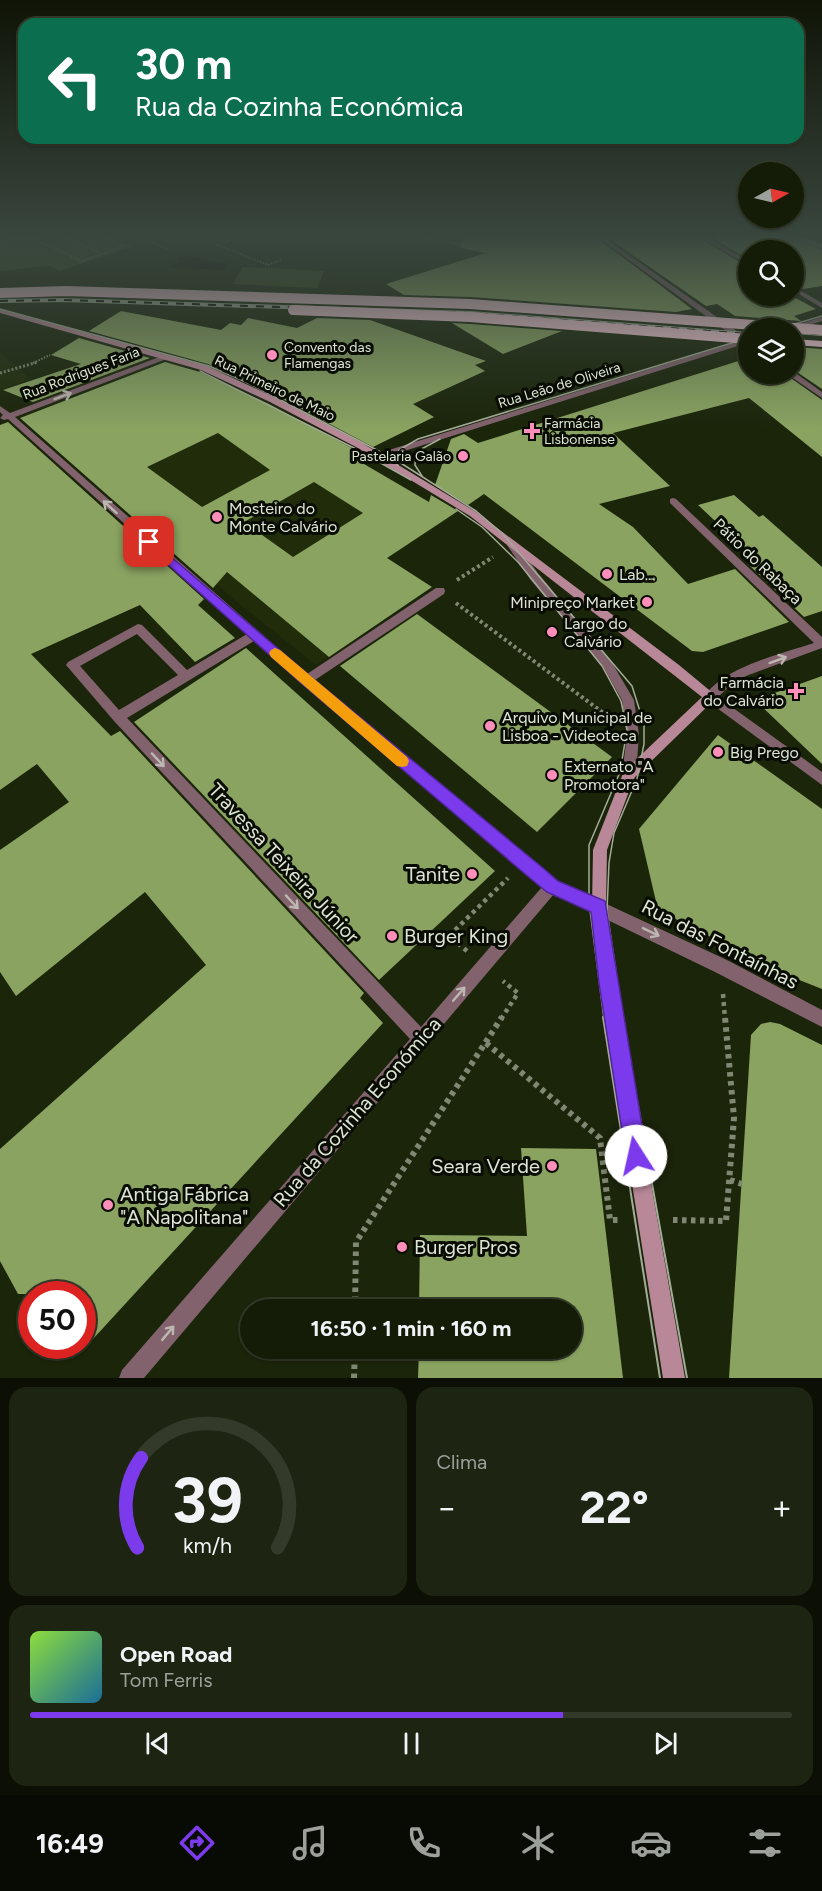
<!DOCTYPE html>
<html lang="pt">
<head>
<meta charset="utf-8">
<style>
	body { margin:0; font-family:Figtree,sans-serif; background:#1d2512; color:#f1f3f6; height:100vh; display:flex; flex-direction:column; font-size:22px; white-space:nowrap }
	* { box-sizing:border-box; margin:0 }
	p { font-size:20px; color:#9da19c }
	.icon { flex:none; width:33px; height:33px; fill:none; stroke:currentColor; stroke-width:2; stroke-linecap:round; stroke-linejoin:round }
	.map { position:relative; height:1378px; overflow:hidden }
	.drawer { display:flex; flex-direction:column; gap:9px; padding:9px; background:#0b0f04; flex:1 }
	.drawer>* { flex:none }
	.banner { position:absolute; left:18px; top:18px; width:786px; height:126px; border-radius:18px; box-shadow:0 2px 4px #0004,0 0 0 2px #333a29; background:#0b6e4f; color:#fff; overflow:hidden }
	.needle { width:39px; rotate:82deg }
	.buttons { position:absolute; left:738px; top:162px; display:grid; gap:12px }
	.buttons a { display:grid; place-items:center; width:66px; height:66px; border-radius:50%; background:#141c08; box-shadow:0 2px 4px #0004,0 0 0 2px #333a29; font-size:30px }
	.speed { position:absolute; left:18px; top:1281px; display:flex; gap:12px; font-size:30px; font-weight:700; text-align:center }
	.speed>* { display:grid; place-content:center; width:78px; height:78px; border-radius:50%; background:#141c08; box-shadow:0 2px 4px #0004,0 0 0 2px #333a29; line-height:1 }
	.speed .limit { border:9px solid #d22; background:#fff; color:#111 }
	.pin { position:absolute; display:grid; place-items:center; width:51px; height:51px; color:#fff; margin:-26px; border-radius:12px; box-shadow:0 3px 9px #0006 }
	.me { position:absolute; width:66px; margin:-33px; rotate:350deg; stroke-linejoin:round; filter:drop-shadow(0 0 4px #0008) }
	.turn { display:flex; align-items:center; gap:21px; height:126px; padding:0 18px; font-size:27px }
	.turn .icon { width:78px; height:78px; stroke-width:2.5 }
	.turn b { display:block; font-size:42px; line-height:51px }
	.big { font-size:45px; font-weight:700; line-height:1.1 }
	.drawer .tile { flex:1; display:flex; flex-direction:column; justify-content:center; gap:9px; min-width:0; padding:0 21px; border-radius:18px; background:#1d2512 }
	.drawer .dial { align-items:center; gap:0 }
	.dial svg { height:156px; overflow:visible; fill:none; stroke:#333a29; stroke-width:7; stroke-linecap:round; text-anchor:middle }
	.dial text { fill:#f1f3f6; stroke:none }
	.song { display:flex; align-items:center; gap:18px }
	.cover { width:72px; height:72px; border-radius:9px; background:linear-gradient(135deg,hsl(90 70% 55%),hsl(200 70% 35%)) }
	.played { height:6px; border-radius:3px; background:linear-gradient(90deg,#7c3aed 70%,#333a29 70%) }
	.keys { display:flex; justify-content:space-around; direction:ltr }
	.heat { display:flex; justify-content:space-between; align-items:center; font-size:33px; direction:ltr }
	.drawer .tiles { flex:1; display:grid; gap:9px; grid-template-columns:1fr 1fr }
	.tile:last-child { grid-column:span 2 }
	.trip { position:absolute; left:240px; top:1299px; width:342px; height:60px; border-radius:30px; background:#141c08; box-shadow:0 2px 4px #0004,0 0 0 2px #333a29; font-weight:700; line-height:60px; text-align:center }
	.dock { display:flex; height:96px; justify-content:space-around; align-items:center; background:#080b03; color:#9da19c }
	.dock .icon { width:42px; height:42px }
	.dock .on { color:#7c3aed }
	.dock b { font-size:27px; color:#f1f3f6 }
	.map>svg:first-child { display:block }
</style>
</head>
<body>
<div class="map">
<svg width="822" height="1378" viewBox="0 0 822 1378">
	<rect width="100%" height="100%" fill="#1b250a"/>
	<g fill="#212c0a">
		<path d="M379,236H458L461,238L478,236H580L590,243L502,256L430,241L417,248Z"/>
		<path d="M0,354L3,355L30,379L0,390Z"/>
		<path d="M98,390L317,436L452,516L388,558L432,587L316,665L238,603L156,531Z"/>
	</g>
	<g fill="#3a4921">
		<path d="M0,236H109L134,246L60,271L49,266L0,271Z"/>
		<path d="M243,267L324,271L317,288L233,284Z"/>
	</g>
	<path fill="#080e00" d="M181,255C198,256 211,262 228,264L224,270L170,267L177,262V259Z"/>
	<g fill="#8aa361" fill-rule="evenodd">
		<path d="M463,236H594L692,309L676,312L471,297L404,295L386,284L486,253L461,248Z"/>
		<path d="M605,236H696L748,267V296H792L816,309L794,316L801,321L735,316L717,304L706,306Z"/>
		<path d="M709,236H793L822,250V286L803,289L794,285V250H748V259Z"/>
		<path d="M121,311L221,330L230,323L241,325L248,318L297,328L317,318L370,320L486,361L475,365L485,371L413,404L434,417L373,447L277,396L208,364L89,331Z"/>
		<path d="M452,323L470,324L562,331L503,354Z"/>
		<path d="M79,338L150,358L33,402L3,390L81,364L51,355Z"/>
		<path d="M794,347L822,349V389L794,370Z"/>
		<path d="M748,358V374H785L822,400V457L749,398L613,433L670,486L599,504L633,527L688,584L735,569L789,622L703,652L692,651L484,494L468,505L435,485L451,439L464,434L478,443Z"/>
		<path d="M165,362L200,372L269,404L361,453L352,457L429,502L431,495L458,511L387,558L432,587L329,657L227,572L213,588L20,418ZM218,433L270,470L202,507L147,467ZM314,482L363,513L293,557L244,522Z"/>
		<path d="M8,422L204,599L198,605L235,638L195,662L140,605L31,654L111,736L120,731L364,993L360,998L383,1023L82,1351V1294H18L0,1261V1149L206,965L145,892L16,996L0,972V850L69,802L37,764L0,790V425Z"/>
		<path d="M734,495L759,517L763,515L822,567V611L804,617L748,564L758,561L698,505Z"/>
		<path d="M417,614L612,757L537,832L340,666Z"/>
		<path d="M246,648L495,871L379,980L134,722Z"/>
		<path d="M822,676V764L755,700Z"/>
		<path d="M718,735L822,809V989L779,972L658,910L639,829Z"/>
		<path d="M770,1022L780,1024L822,1045V1378H729L751,1035L761,1024Z"/>
		<path d="M521,1148L596,1149L623,1378H418L419,1348H572V1310H419L420,1235L527,1236Z"/>
	</g>
	<g fill="none" stroke-linecap="round" stroke-linejoin="round">
		<g stroke="#808873" stroke-width="2" stroke-dasharray="1.5 1.5" stroke-linecap="butt">
			<path d="M63,236L102,254"/>
			<path d="M146,236H156"/>
			<path d="M193,236L218,245L233,239"/>
			<path d="M146,237L151,242L169,250"/>
			<path d="M423,238L429,240L440,236"/>
			<path d="M437,240L468,246L481,244"/>
			<path d="M0,241L30,237L82,261L124,246L100,236"/>
			<path d="M218,245L268,265L281,260"/>
			<path d="M33,363L50,355"/>
		</g>
		<path stroke="#808873" stroke-width="3" stroke-dasharray="2 2" stroke-linecap="butt" d="M0,373L38,362"/>
		<g stroke="#808873" stroke-width="4" stroke-dasharray="3 3" stroke-linecap="butt">
			<path d="M457,580L493,557"/>
			<path d="M456,603L606,715"/>
		</g>
		<g stroke="#808873" stroke-width="4.5" stroke-dasharray="4 4" stroke-linecap="butt">
			<path d="M467,951L449,936L508,878"/>
			<path d="M723,994L725,1019"/>
			<path d="M501,1019L518,993L503,981"/>
		</g>
		<g stroke="#808873" stroke-width="6" stroke-dasharray="4.5 4.5" stroke-linecap="butt">
			<path d="M486,1043L600,1138L610,1220H621"/>
			<path d="M730,1180L742,1184"/>
			<path d="M673,1220L726,1221L734,1118L725,1017"/>
			<path d="M355,1310L356,1242L502,1017"/>
			<path d="M354,1378L355,1348"/>
		</g>
		<path fill="#81626d" fill-rule="evenodd" d="M512,542L516,543L538,573L611,661L634,700L639,735L637,739L633,740L629,739L627,735L622,700L603,667L530,579L507,545Z"/>
		<g fill="#81626d" fill-rule="evenodd">
			<path d="M596,236H602L748,339V345L744,344L382,458H376V454L740,341Z"/>
			<path d="M698,236H705L748,261V265Z"/>
			<path d="M794,287L822,303V308L794,291Z"/>
			<path d="M822,317V321L794,330L788,328Z"/>
			<path d="M162,356L169,358L15,417L307,674L436,588H444L445,591L444,594L315,680L557,881L727,960L822,1010V1027L715,972L554,894L144,1378H119L122,1370L410,1039L114,721L66,665L68,662L138,624L142,625L187,670L247,634L8,419L4,420L0,418L3,415L0,412V406L10,413ZM137,634L178,675L119,710L80,666ZM254,641L542,887L421,1027L127,718Z"/>
			<path d="M794,372L822,392V398L787,374Z"/>
			<path d="M673,498L676,499L822,637V648L746,676L733,683L718,697L822,772V785L706,700L704,697C723,667 781,654 814,643L670,503V499Z"/>
			<path d="M633,730L637,731L639,735L636,775L634,779L629,781L624,779L622,775L627,735L629,731Z"/>
		</g>
		<g fill="#b88798" fill-rule="evenodd">
			<path d="M795,236H802L822,244V248Z"/>
			<path d="M0,309L207,366L276,398L362,443L476,512L679,665L714,694L716,697L714,700L634,778L607,850L606,907L616,983L685,1378H663L600,983L592,907L593,850L624,771L702,697L470,516L356,447L270,402L201,370L0,313Z"/>
		</g>
		<path fill="#f7c8d8" fill-rule="evenodd" d="M794,339L822,341V347L794,345Z"/>
		<g stroke="#a4ac99" stroke-width="1.5">
			<path d="M793,236L822,248"/>
			<path d="M0,309L209,366L246,382L396,460L476,511L503,534L632,686L644,724V744L637,779L614,833L609,863L607,911L623,1019"/>
			<path d="M781,328L822,316"/>
			<path d="M200,371L354,448L411,480"/>
			<path d="M398,466L396,460L399,450L418,439L748,338"/>
			<path d="M422,476L415,465L416,452L440,439"/>
			<path d="M456,509L482,527L518,562L602,666L621,701L627,730L620,772L589,845V902L604,1019"/>
		</g>
		<g stroke="#a4ac99" stroke-width="2">
			<path d="M603,1017L660,1378"/>
			<path d="M622,1017L687,1378"/>
		</g>
		<defs>
			<g id="rail">
				<path d="M0,301L63,300L470,313L748,334"/>
				<path d="M794,332L822,334"/>
			</g>
		</defs>
		<use href="#rail" stroke="#a4ac99" stroke-width="4"/>
		<use href="#rail" stroke="#080c03" stroke-width="2" stroke-dasharray="8" stroke-linecap="butt"/>
		<path stroke="#808873" stroke-width="2" stroke-dasharray="1.5 1.5" stroke-linecap="butt" d="M425,237L437,240"/>
		<g stroke="#f7c8d8" stroke-width="10">
			<path d="M0,293L66,291L470,304L822,330"/>
			<path d="M293,310L470,317L748,339"/>
		</g>
	</g>
	<defs><path id="oneway-shaft" d="M-6 0H5M1.5-3L5.5 0L1.5 3" fill="none" stroke-width="1.6" stroke-linecap="round" stroke-linejoin="round" transform="scale(1.5)"/></defs>
	<g stroke="#bdb7b1">
		<use href="#oneway-shaft" transform="translate(63 396) rotate(-21)"/>
		<use href="#oneway-shaft" transform="translate(110 507) rotate(-138)"/>
		<use href="#oneway-shaft" transform="translate(778 660) rotate(-20)"/>
		<use href="#oneway-shaft" transform="translate(158 760) rotate(47)"/>
		<use href="#oneway-shaft" transform="translate(292 902) rotate(47)"/>
		<use href="#oneway-shaft" transform="translate(651 932) rotate(26)"/>
		<use href="#oneway-shaft" transform="translate(459 994) rotate(-49)"/>
		<use href="#oneway-shaft" transform="translate(168 1333) rotate(-50)"/>
	</g>
	<linearGradient id="sky" x2="0" y2="1"><stop stop-color="#0f1406"/><stop offset="0.55" stop-color="#39463e"/><stop offset="1" stop-color="#39463e" stop-opacity="0"/></linearGradient>
	<rect width="822" height="429" fill="url(#sky)"/>
	<path fill="#7c3aed" stroke="#51269a" stroke-width="1.5" d="M149,538L310,676L543,868L558,881L605,901L647,1156L644,1163L636,1167L629,1163L626,1156L599,983L591,912L547,892L531,879L301,683L145,544V539Z"/>
	<path fill="#f59e0b" d="M275,648L280,650L407,757L409,761L407,766L402,767L397,766L271,657L269,653L271,650Z"/>
	<g fill="#ff8eba" stroke="#080c03" stroke-width="2">
		<circle cx="272" cy="355" r="6"/>
		<path d="M529 422h6v6h6v6h-6v6h-6v-6h-6v-6h6z"/>
		<circle cx="463" cy="456" r="6"/>
		<circle cx="217" cy="517" r="6"/>
		<circle cx="607" cy="574" r="6"/>
		<circle cx="647" cy="602" r="6"/>
		<circle cx="552" cy="632" r="6"/>
		<path d="M793 682h6v6h6v6h-6v6h-6v-6h-6v-6h6z"/>
		<circle cx="490" cy="726" r="6"/>
		<circle cx="718" cy="752" r="6"/>
		<circle cx="552" cy="775" r="6"/>
		<circle cx="472" cy="874" r="6"/>
		<circle cx="392" cy="936" r="6"/>
		<circle cx="552" cy="1166" r="6"/>
		<circle cx="108" cy="1205" r="6"/>
		<circle cx="402" cy="1247" r="6"/>
	</g>
	<g text-anchor="middle" stroke-width="6" stroke-linejoin="round" paint-order="stroke">
		<g font-size="14" fill="#dee5d5" stroke="#080c03" text-anchor="start">
			<text x="284" y="352">Convento das<tspan x="284" dy="16">Flamengas</tspan></text>
			<text x="544" y="428">Farmácia<tspan x="544" dy="16">Lisbonense</tspan></text>
			<text x="451" y="461" text-anchor="end">Pastelaria Galão</text>
		</g>
		<g font-size="14" fill="#dee5d5" stroke="#080c03">
			<text transform="translate(81 373) rotate(-21)" y="5">Rua Rodrigues Faria</text>
			<text transform="translate(559 385) rotate(-17)" y="5">Rua Leão de Oliveira</text>
			<text transform="translate(275 388) rotate(26)" y="5">Rua Primeiro de Maio</text>
		</g>
		<g font-size="16" fill="#dee5d5" stroke="#080c03" text-anchor="start">
			<text x="229" y="514">Mosteiro do<tspan x="229" dy="18">Monte Calvário</tspan></text>
			<text x="619" y="580">Lab...</text>
			<text x="635" y="608" text-anchor="end">Minipreço Market</text>
			<text x="564" y="629">Largo do<tspan x="564" dy="18">Calvário</tspan></text>
			<text x="784" y="688" text-anchor="end">Farmácia<tspan x="784" dy="18">do Calvário</tspan></text>
			<text x="502" y="723">Arquivo Municipal de<tspan x="502" dy="18">Lisboa - Videoteca</tspan></text>
			<text x="730" y="758">Big Prego</text>
			<text x="564" y="772">Externato "A<tspan x="564" dy="18">Promotora"</tspan></text>
		</g>
		<g font-size="16" fill="#dee5d5" stroke="#080c03">
			<text transform="translate(758 561) rotate(44)" y="6">Pátio do Rabaça</text>
		</g>
		<g font-size="20" fill="#dee5d5" stroke="#080c03">
			<text transform="translate(284 863) rotate(47)" y="7">Travessa Teixeira Júnior</text>
			<text transform="translate(720 944) rotate(27)" y="7">Rua das Fontaínhas</text>
			<text transform="translate(357 1112) rotate(-49)" y="7">Rua da Cozinha Económica</text>
		</g>
		<g font-size="20" fill="#dee5d5" stroke="#080c03" text-anchor="start">
			<text x="460" y="881" text-anchor="end">Tanite</text>
			<text x="404" y="943">Burger King</text>
			<text x="540" y="1173" text-anchor="end">Seara Verde</text>
			<text x="120" y="1201">Antiga Fábrica<tspan x="120" dy="23">"A Napolitana"</tspan></text>
			<text x="414" y="1254">Burger Pros</text>
		</g>
	</g>
</svg>
<div class="buttons">
<a><svg class="needle" viewBox="-14 -14 28 28"><path d="M0-13l5 13h-10z" fill="#e53935"/><path d="M0 13l5-13h-10z" fill="#9da19c"/></svg></a>
<a><svg class="icon" aria-label="search" viewBox="0 0 24 24"><circle cx="10" cy="10" r="6"/><path d="M15 15l6 6"/></svg></a>
<a><svg class="icon" aria-label="layers" viewBox="0 0 24 24"><path d="M12 4l9 5-9 5-9-5zM3 14l9 5 9-5"/></svg></a>
</div>
<div class="speed"><div class="limit">50</div></div>
<div class="pin" style="left:149px;top:542px;background:#d93025"><svg class="icon" aria-label="arrive" viewBox="0 0 24 24"><path d="M6 21V4h12l-3 4 3 4H6"/></svg></div>
<svg class="me" style="left:636px;top:1156px" viewBox="-20 -20 40 40"><circle r="19" fill="#fff"/><path d="M0-13L10 11 0 6-10 11z" fill="#7c3aed"/></svg>
<div class="trip">16:50 · 1 min · 160 m</div>
<div class="banner">
<div class="turn"><svg class="icon" aria-label="left" viewBox="0 0 24 24"><path d="M17 20v-9H6M10 6l-5 5 5 5"/></svg><div><b>30 m</b>Rua da Cozinha Económica</div></div>
</div>
</div>
<section class="drawer">
<div class="tiles">
<div class="tile dial"><svg viewBox="0 0 100 80">
<path d="M14 69A42 42 0 1 1 86 69"/>
<path d="M14 69A42 42 0 0 1 16 23" stroke="#7c3aed"/>
<text x="50" y="56" font-size="32" font-weight="700">39</text>
<text x="50" y="72" font-size="11">km/h</text>
</svg></div>
<div class="tile"><p>Clima</p>
<div class="heat"><a>−</a><b class="big">22°</b><a>+</a></div>
</div>
<div class="tile">
<div class="song"><i class="cover"></i><div><b>Open Road</b><p>Tom Ferris</p></div></div>
<div class="played"></div>
<div class="keys"><svg class="icon" aria-label="previous" viewBox="0 0 24 24"><path d="M18 5L8 12l10 7zM5 5v14"/></svg><svg class="icon" aria-label="pause" viewBox="0 0 24 24"><path d="M8 5v14M16 5v14"/></svg><svg class="icon" aria-label="next" viewBox="0 0 24 24"><path d="M6 5l10 7-10 7zM19 5v14"/></svg></div>
</div>
</div>
</section>
<nav class="dock">
<b>16:49</b>
<svg class="icon on" aria-label="directions" viewBox="0 0 24 24"><path d="M12 3l9 9-9 9-9-9zM9 14v-3h6M13 9l2 2-2 2"/></svg>
<svg class="icon" aria-label="music" viewBox="0 0 24 24"><path d="M9 18V5l10-2v13"/><circle cx="6" cy="18" r="3"/><circle cx="16" cy="16" r="3"/></svg>
<svg class="icon" aria-label="phone" viewBox="0 0 24 24"><path d="M5 4h4l2 5-3 2q2 4 5 5l2-3 5 2v4C11 20 4 13 5 4z"/></svg>
<svg class="icon" aria-label="climate" viewBox="0 0 24 24"><path d="M12 3v18M4 7l16 10M4 17L20 7"/></svg>
<svg class="icon" aria-label="car" viewBox="0 0 24 24"><path d="M5 17H2v-5l4-1 3-4h7l3 4 3 1v5h-3M9 17h6M6 11h13"/><circle cx="7" cy="17" r="2"/><circle cx="17" cy="17" r="2"/></svg>
<svg class="icon" aria-label="filters" viewBox="0 0 24 24"><path d="M4 7h16M4 17h16"/><circle cx="9" cy="7" r="2"/><circle cx="15" cy="17" r="2"/></svg>
</nav>
</body>
</html>
